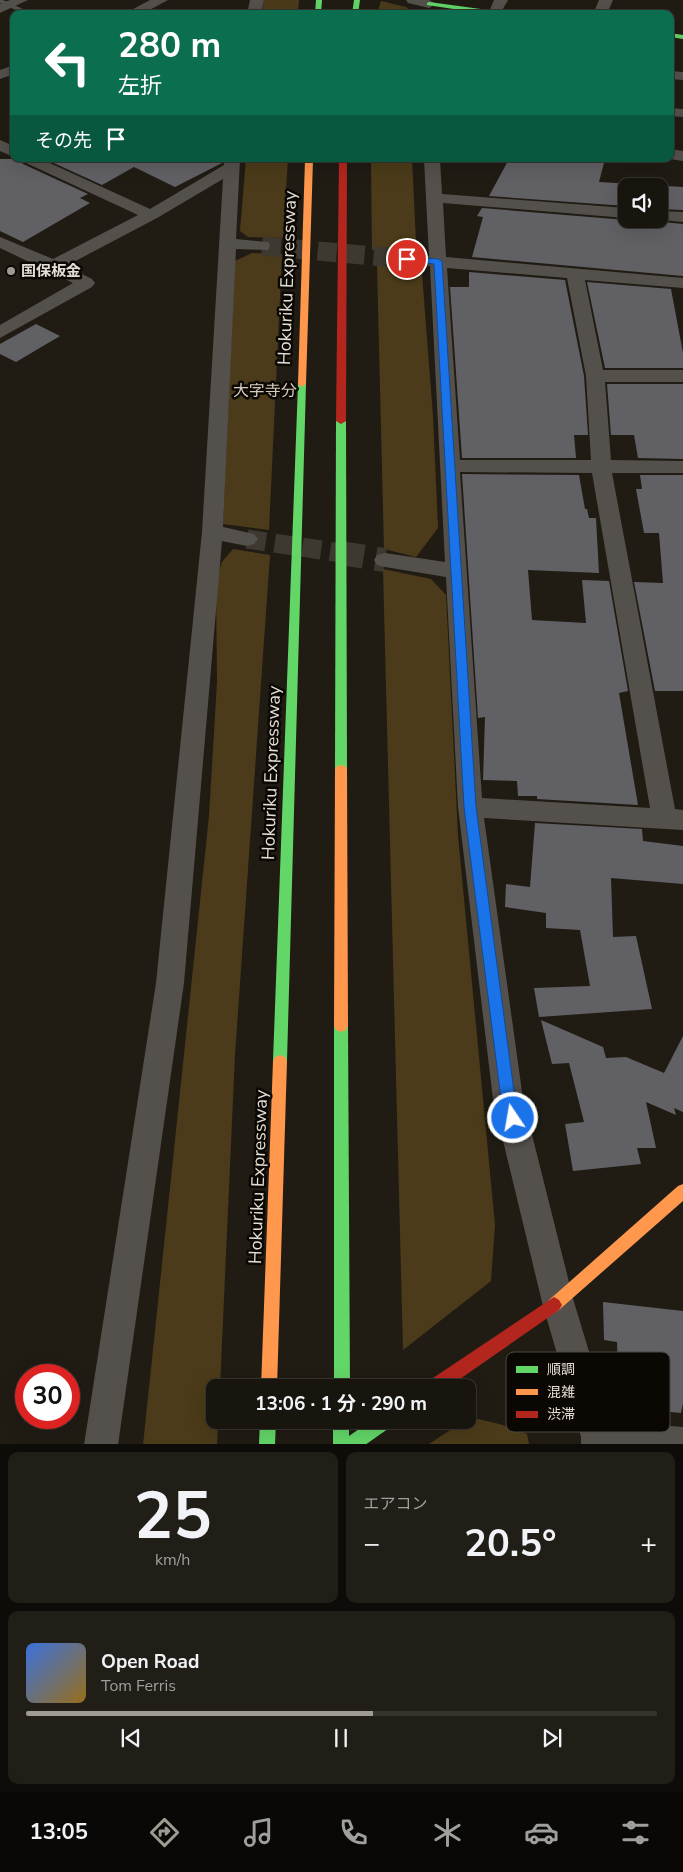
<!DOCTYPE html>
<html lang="ja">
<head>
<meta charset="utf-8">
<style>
	body { margin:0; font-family:"Nunito Sans","Noto Sans JP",sans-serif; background:#211e18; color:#f1f3f6; height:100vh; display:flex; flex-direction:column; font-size:19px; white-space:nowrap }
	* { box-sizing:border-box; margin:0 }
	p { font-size:16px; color:#9f9f9e }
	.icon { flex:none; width:28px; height:28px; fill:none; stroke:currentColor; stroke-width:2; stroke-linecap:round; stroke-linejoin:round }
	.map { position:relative; height:1444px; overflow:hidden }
	.panel { display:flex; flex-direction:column; gap:8px; padding:8px; background:#0d0c08; flex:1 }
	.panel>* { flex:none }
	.top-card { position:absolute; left:10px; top:10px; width:664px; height:152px; border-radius:10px; box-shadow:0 5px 20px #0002,0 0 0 1px #36342f; background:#0b6e4f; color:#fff; overflow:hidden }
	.buttons { position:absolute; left:618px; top:178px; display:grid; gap:10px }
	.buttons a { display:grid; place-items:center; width:50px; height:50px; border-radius:10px; background:#18150f; box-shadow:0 5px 20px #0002,0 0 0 1px #36342f; font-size:25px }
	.speed { position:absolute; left:15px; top:1364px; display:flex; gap:10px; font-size:25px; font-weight:700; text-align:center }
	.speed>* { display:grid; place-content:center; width:65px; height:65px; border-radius:50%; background:#18150f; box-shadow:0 5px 20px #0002,0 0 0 1px #36342f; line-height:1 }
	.speed .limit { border:8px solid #d22; background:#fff; color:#111 }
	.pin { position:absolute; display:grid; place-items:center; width:42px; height:42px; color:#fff; margin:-21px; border:2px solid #fff; border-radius:50%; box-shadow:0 1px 5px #0007 }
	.me { position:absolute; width:55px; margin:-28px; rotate:348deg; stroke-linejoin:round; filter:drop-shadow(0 0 4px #0008) }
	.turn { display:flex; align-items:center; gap:18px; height:105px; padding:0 25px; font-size:22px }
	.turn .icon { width:65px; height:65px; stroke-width:2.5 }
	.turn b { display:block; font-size:35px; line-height:42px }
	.then { display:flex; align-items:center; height:48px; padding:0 25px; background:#0003; gap:10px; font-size:19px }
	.big { font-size:38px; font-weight:700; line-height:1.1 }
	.panel .card { flex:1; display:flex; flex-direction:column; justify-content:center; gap:8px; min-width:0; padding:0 18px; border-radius:10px; background:#211e18 }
	.panel .dial { align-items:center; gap:0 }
	.dial b { font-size:65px; line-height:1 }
	.song { display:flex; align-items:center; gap:15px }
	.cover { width:60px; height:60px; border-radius:8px; background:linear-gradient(135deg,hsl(220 70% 55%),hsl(40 70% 35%)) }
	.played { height:5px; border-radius:2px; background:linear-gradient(90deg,#9f9b92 55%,#36342f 55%) }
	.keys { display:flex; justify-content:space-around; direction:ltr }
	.heat { display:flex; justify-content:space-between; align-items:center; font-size:28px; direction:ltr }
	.panel .tiles { flex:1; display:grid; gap:8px; grid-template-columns:1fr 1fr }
	.card:last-child { grid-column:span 2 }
	.trip { position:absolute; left:206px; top:1379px; width:270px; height:50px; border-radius:10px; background:#18150f; box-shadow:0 5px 20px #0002,0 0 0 1px #36342f; font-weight:700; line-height:50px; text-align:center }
	.tabs { display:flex; height:80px; justify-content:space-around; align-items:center; background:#0a0806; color:#9f9f9e }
	.tabs .icon { width:35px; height:35px }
	.tabs .on { color:#9f9b92 }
	.tabs b { font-size:22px; color:#f1f3f6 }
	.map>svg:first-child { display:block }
</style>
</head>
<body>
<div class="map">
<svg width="683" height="1445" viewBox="0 0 683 1445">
	<rect width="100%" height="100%" fill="#201c14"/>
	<g fill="#4b3b1a">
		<path d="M264,0H299L298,14H262Z"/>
		<path d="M381,1L406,7L414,14H381L379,8Z"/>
		<path d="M246,159H288L283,238L248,237L240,231Z"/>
		<path d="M371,159H412L416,242L403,253L372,250Z"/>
		<path d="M252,253L282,254L269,530L223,524L235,261Z"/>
		<path d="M377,265L412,268L422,274L433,416L438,528L416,557L384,549Z"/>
		<path d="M233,549L270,555L235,1055L220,1387L215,1388V1420H218L217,1444L143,1445L209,816L217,682L216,580L222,562Z"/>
		<path d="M383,569L431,579L446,595L458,836L495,1225L491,1281L403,1350Z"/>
		<path d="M470,1417L503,1425L527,1434L529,1444H429Z"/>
	</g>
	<g fill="#616064">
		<path d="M0,159H19L23,164L88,194L80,198L90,203L23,242L0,231Z"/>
		<path d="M45,159H222V163L175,187L134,167L102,185Z"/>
		<path d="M509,159H601L599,163H604L599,182L683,187V210L659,209V186H626V206L489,196Z"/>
		<path d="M482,208L626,220L651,219L653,221L683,224V276L472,257L483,217L477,216Z"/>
		<path d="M469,272L565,280L584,376L588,435H574L576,458H462L450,287H469Z"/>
		<path d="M587,282L671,289L683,353V368H605Z"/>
		<path d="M36,324L60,336L16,362L0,354V344Z"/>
		<path d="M607,384H683V459L638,458L634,435H611Z"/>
		<path d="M462,474L579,475L585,509H587L589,518H596L599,573L528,570L532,620L586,623L582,580L609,581L628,691L619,693L638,805L537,799V796H518L517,781L483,780L485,717L478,718Z"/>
		<path d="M640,475H683V691H655L634,582L663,583L659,533H644L636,489H642Z"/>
		<path d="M535,823L642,829L643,841L683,846V884L611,878L613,937L636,936L652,1009L539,1017L534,988L590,986L580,930L546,928V913L505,907L506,884L530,887Z"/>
		<path d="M541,1020L603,1047L606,1058L626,1057L664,1073L683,1036V1112L674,1108L676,1115L646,1102L656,1148H637L641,1164L573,1171L565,1124L584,1122L569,1063L552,1064Z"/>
		<path d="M603,1302L683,1311V1403L681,1413L619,1407L617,1342L604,1340Z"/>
	</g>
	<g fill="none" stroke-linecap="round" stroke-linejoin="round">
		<g stroke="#3d3931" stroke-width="19" stroke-dasharray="19 9" stroke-linecap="butt">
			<path d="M262,246L407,259"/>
			<path d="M247,539L348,554"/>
		</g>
		<path stroke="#3d3931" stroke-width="24" stroke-dasharray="24 12" stroke-linecap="butt" d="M340,553L385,560"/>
		<path fill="#54504b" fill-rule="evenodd" d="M0,0H3L34,14H25L0,3Z"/>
		<g fill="#54504b" fill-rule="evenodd">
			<path d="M10,0H28L0,13V4Z"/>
			<path d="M150,0H168L142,14H124Z"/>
			<path d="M250,0H264L261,14H247Z"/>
			<path d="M406,0H429L436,4L429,8L408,3Z"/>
			<path d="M494,0H508L500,14H488Z"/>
			<path d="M599,0H613L607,14H593Z"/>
			<path d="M14,65V74L0,79V70Z"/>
			<path d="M670,71L683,72V80L670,79Z"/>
			<path d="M670,108L683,109V117L670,116Z"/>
			<path d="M0,140L14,146V157L0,151Z"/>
			<path d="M670,149L683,151V161L670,159Z"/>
			<path d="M21,159H41L150,209L224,165V159H240L236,239L268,242L270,246L268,250L236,249L223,527L254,534L258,539L254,544L247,546L222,541L184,983L118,1445H84L156,983L202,532L223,179L157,218L66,266L92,279L95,283L92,287L0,338V325L73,283L0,248V237L53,259L138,215L24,162Z"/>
			<path d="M424,159H440L442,194L626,208V218L443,203L446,257L683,278V288L585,280L603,370H683V382H605L611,460L683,461V473H612L675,809L683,810V830L484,818L523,1099L574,1302L610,1421L683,1427V1445H581V1437L542,1302L493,1099L458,807L446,577L385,567L377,565L374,560L377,555L385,553L445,562L430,266L401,263L398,259L401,255L429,256ZM447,268L567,278L586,376L591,460H460ZM460,472L592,473L650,808L482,798Z"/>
			<path d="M659,211L683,212V222L653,219H659Z"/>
		</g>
		<g fill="#63d668" fill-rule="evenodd">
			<path d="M316,0H322L321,14H315Z"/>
			<path d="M354,0H360L358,14H352Z"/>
			<path d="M429,2L503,12L506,14H487L427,5V3Z"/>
			<path d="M670,33L683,35V39L670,37Z"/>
			<path d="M302,381L306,384L287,1061L285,1065L280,1067L275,1065L273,1061L298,384Z"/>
			<path d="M341,418L346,421L347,769L345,772H337L335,769L336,421Z"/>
			<path d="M341,1020L346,1022L348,1026L350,1388H334V1026L336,1022Z"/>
			<path d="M260,1420H276L275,1445H259Z"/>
			<path d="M333,1420H349V1436L372,1420H394L392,1426L365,1445H333Z"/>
		</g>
		<g fill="#ff974d" fill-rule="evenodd">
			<path d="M305,159H313L306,384L302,387L298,384Z"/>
			<path d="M341,765L345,766L347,769L348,1026L346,1030L341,1032L336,1030L334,1026L335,769L337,766Z"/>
			<path d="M280,1055L285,1057L287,1061L277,1388H261L273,1061L275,1057Z"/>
			<path d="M683,1184V1201L559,1310L554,1313L549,1310L546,1305L549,1300L678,1186Z"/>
		</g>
		<g fill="#b3261e" fill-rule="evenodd">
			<path d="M339,159H347L346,421L341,424L336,421Z"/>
			<path d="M554,1297L559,1300L562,1305L559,1310L447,1388H425L427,1382Z"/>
		</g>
	</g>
	<path fill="#1a73e8" stroke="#114b97" d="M407,257L438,259L442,261L476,807L515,1099L520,1118L518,1122L513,1124L508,1122L501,1099L464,807L434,264L404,261L403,259Z"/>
	<circle fill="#9f9b92" stroke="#0b0804" stroke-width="2" cx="11" cy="271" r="5"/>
	<g text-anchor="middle" stroke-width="5" stroke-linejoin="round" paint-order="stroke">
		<g font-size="15" font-weight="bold" fill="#e4dfd6" stroke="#0b0804" text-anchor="start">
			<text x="21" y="276">国保板金</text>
		</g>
		<g font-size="16" fill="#d6ccba" stroke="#0b0804">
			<text x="265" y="396">大字寺分</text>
		</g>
		<g font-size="18" fill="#e4dfd6" stroke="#0b0804">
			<text transform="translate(287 278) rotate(-88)" y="6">Hokuriku Expressway</text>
			<text transform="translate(271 773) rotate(-88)" y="6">Hokuriku Expressway</text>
			<text transform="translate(258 1177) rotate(-88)" y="6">Hokuriku Expressway</text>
		</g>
	</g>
	<rect x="506" y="1352" width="164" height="80" rx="8" fill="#0b0804" stroke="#4c4843" stroke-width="1"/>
	<rect x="516" y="1366" width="22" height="7" fill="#63d668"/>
	<rect x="516" y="1389" width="22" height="6" fill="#ff974d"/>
	<rect x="516" y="1411" width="22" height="7" fill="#b3261e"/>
	<g font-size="14" fill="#e4dfd6">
		<text x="547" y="1374">順調</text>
		<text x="547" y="1397">混雑</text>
		<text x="547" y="1419">渋滞</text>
	</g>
</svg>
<div class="buttons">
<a><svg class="icon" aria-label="sound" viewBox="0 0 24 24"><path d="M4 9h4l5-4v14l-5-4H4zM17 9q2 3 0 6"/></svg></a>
</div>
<div class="speed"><div class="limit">30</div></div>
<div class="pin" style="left:407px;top:259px;background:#d93025"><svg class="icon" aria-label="arrive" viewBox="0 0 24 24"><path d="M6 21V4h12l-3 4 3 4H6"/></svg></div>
<svg class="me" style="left:513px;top:1118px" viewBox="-20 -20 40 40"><circle r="17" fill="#1a73e8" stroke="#fff" stroke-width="3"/><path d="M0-11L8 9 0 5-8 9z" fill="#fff"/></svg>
<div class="trip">13:06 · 1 分 · 290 m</div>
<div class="top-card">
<div class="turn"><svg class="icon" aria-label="left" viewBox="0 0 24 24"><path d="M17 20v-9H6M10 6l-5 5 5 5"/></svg><div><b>280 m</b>左折</div></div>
<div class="then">その先<svg class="icon" aria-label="arrive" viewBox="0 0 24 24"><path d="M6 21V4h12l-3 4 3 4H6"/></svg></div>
</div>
</div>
<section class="panel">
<div class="tiles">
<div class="card dial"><b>25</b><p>km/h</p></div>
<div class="card"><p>エアコン</p>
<div class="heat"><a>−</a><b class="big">20.5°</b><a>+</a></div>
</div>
<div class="card">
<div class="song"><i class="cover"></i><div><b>Open Road</b><p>Tom Ferris</p></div></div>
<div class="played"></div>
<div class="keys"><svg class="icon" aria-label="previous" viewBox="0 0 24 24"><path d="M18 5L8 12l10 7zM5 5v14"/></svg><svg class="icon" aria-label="pause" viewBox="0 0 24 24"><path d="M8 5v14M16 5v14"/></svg><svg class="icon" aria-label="next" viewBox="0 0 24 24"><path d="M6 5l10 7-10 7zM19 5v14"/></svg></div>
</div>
</div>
</section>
<nav class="tabs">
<b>13:05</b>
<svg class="icon on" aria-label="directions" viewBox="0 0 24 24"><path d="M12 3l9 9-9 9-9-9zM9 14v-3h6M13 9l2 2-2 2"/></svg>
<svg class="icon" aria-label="music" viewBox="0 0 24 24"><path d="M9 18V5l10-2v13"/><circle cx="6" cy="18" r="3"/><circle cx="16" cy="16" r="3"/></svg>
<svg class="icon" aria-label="phone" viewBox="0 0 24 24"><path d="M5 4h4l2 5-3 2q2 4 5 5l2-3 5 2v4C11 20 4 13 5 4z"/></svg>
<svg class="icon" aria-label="climate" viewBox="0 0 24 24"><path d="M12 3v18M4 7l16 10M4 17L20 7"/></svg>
<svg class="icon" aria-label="car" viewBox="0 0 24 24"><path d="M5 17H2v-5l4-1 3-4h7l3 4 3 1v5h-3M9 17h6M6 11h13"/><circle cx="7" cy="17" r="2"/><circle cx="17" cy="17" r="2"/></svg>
<svg class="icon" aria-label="filters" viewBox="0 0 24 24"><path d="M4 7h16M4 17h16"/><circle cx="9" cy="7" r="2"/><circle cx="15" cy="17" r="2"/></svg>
</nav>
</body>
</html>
